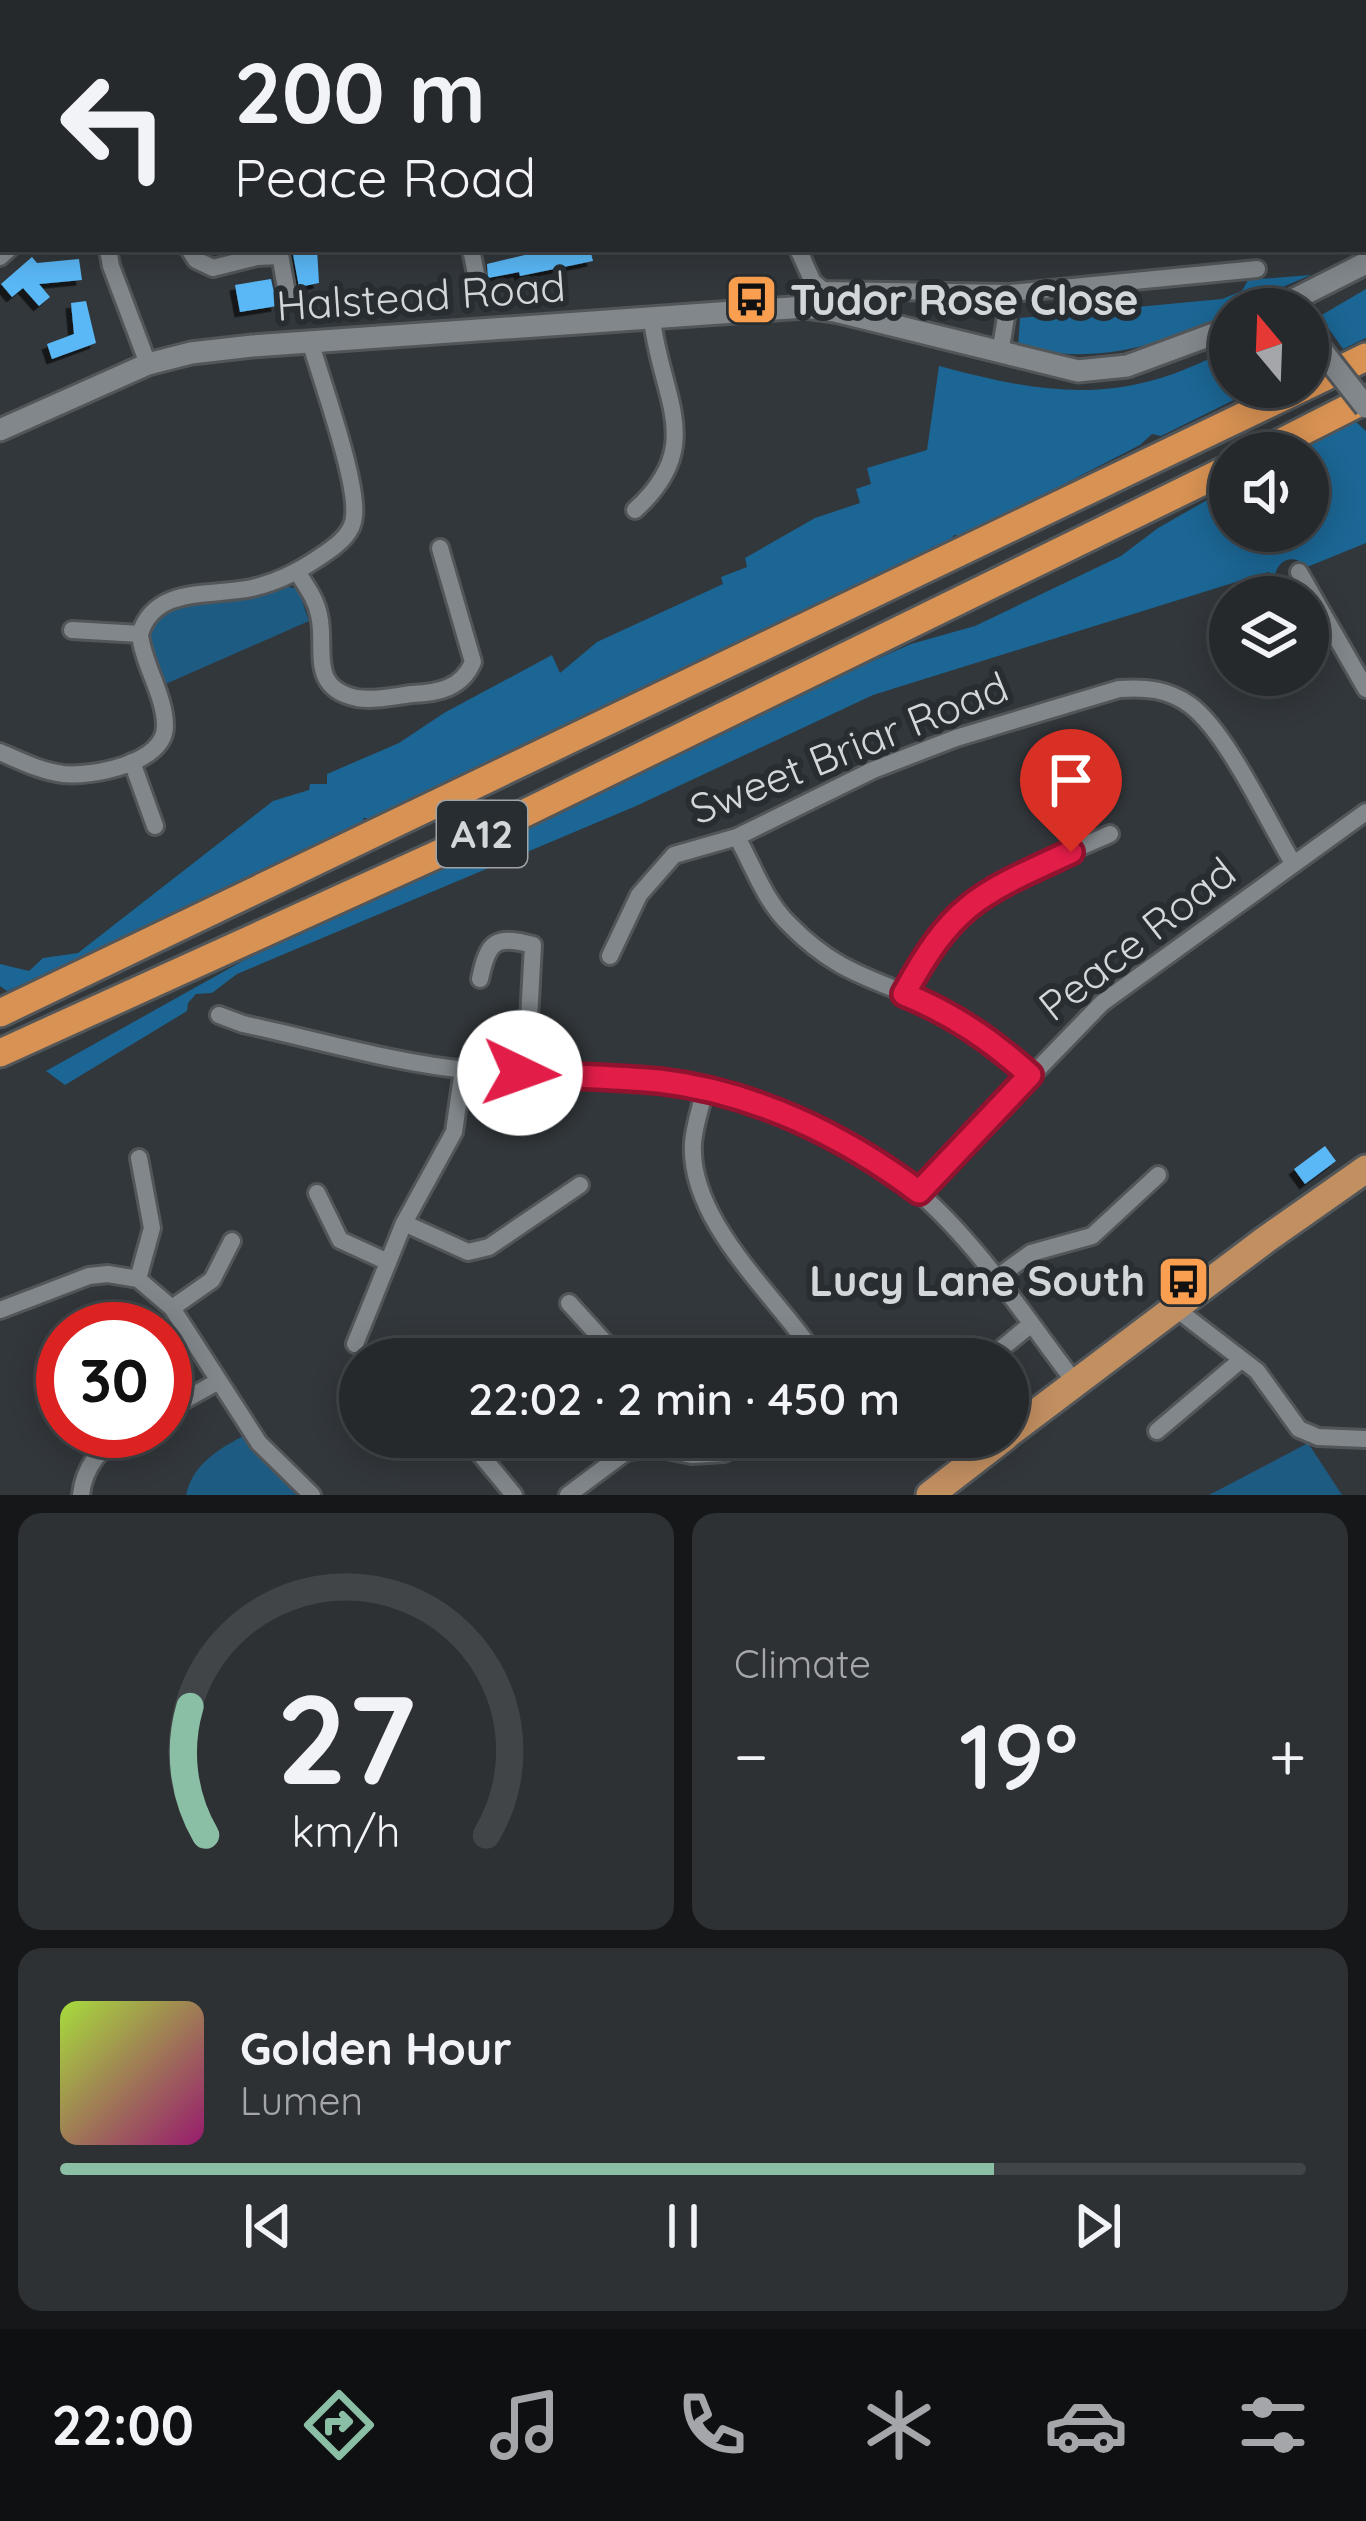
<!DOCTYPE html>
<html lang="en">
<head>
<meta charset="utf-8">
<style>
	body { margin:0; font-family:Quicksand,sans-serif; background:#2e3134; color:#f1f3f6; height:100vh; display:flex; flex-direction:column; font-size:45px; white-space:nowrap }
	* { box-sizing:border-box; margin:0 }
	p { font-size:39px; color:#a4a6a9 }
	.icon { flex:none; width:66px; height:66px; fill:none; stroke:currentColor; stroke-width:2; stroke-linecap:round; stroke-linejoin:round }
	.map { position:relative; height:1495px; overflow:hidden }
	.panel { display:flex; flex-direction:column; gap:18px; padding:18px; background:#151718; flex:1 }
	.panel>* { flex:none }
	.hud { position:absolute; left:0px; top:0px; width:1368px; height:252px; box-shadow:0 6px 30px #0003,0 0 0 3px #424548; background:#26292c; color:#f1f3f6; overflow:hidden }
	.needle { width:78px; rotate:341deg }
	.fabs { position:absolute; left:1209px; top:288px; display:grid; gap:24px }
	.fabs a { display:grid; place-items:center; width:120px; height:120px; border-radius:50%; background:#26292c; box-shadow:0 6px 30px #0003,0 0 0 3px #424548; font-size:60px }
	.speed { position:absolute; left:36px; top:1302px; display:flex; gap:24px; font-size:60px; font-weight:700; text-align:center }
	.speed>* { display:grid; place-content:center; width:156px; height:156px; border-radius:50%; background:#26292c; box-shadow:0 6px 30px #0003,0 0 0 3px #424548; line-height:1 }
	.speed .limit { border:18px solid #d22; background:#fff; color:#111 }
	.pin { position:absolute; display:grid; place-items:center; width:102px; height:102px; color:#fff; margin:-123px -51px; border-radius:50% 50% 50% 0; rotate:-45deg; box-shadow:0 0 12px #0007 }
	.pin .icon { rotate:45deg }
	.me { position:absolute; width:132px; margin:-66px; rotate:93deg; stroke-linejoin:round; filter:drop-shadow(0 0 9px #0008) }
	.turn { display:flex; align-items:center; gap:42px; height:252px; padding:0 36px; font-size:54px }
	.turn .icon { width:156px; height:156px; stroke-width:2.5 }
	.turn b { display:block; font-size:84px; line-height:102px }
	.big { font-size:90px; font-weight:600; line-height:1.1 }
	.panel .widget { flex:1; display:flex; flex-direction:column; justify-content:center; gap:18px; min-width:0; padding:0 42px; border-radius:24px; background:#2e3134 }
	.panel .dial { align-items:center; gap:0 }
	.dial svg { height:312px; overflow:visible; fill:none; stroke:#424548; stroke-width:7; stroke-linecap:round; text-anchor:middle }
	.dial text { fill:#f1f3f6; stroke:none }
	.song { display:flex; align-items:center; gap:36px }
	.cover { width:144px; height:144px; border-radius:18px; background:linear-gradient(135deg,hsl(80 70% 55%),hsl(320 70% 35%)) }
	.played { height:12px; border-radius:6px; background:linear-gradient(90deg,#8abfa5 75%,#424548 75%) }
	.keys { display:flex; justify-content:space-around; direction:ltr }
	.heat { display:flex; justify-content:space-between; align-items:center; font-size:66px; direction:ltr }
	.panel .tiles { flex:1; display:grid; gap:18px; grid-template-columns:1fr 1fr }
	.widget:last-child { grid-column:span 2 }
	.trip { position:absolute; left:339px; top:1338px; width:690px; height:120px; border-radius:60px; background:#26292c; box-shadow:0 6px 30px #0003,0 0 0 3px #424548; font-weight:600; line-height:120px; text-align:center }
	.tab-bar { display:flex; height:192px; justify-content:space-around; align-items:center; background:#0f1012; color:#a4a6a9 }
	.tab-bar .icon { width:84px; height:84px }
	.tab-bar .selected { color:#8abfa5 }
	.tab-bar b { font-size:54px; color:#f1f3f6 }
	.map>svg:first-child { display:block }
</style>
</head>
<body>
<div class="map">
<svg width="1366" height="1495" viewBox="0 0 1366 1495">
	<defs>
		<filter id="shadow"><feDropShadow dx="-5.5" dy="5.5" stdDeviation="0" flood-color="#0009"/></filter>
	</defs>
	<rect width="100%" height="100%" fill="#32373b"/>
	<g fill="#1e5b82">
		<path d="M284,586L298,589L309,621L161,686L149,639L157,617L183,602Z"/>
		<path d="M247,1434L302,1495H186C193,1463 219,1449 247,1434Z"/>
		<path d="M1308,1443L1342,1495H1209Z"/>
	</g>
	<g fill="#1b6694">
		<path d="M1311,275L1230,309V313C1153,348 1103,363 1018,349L1020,318L1222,299L1242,291L1248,280Z"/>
		<path d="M1366,289V338L1343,349L1320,316Z"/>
		<path d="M1230,348V387H1260L1161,436L1152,434L1140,445L963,536L954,535L949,543L768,632L763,630L756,638L562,732H553L551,737L382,819L363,818L364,822L238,882L196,907L7,991L0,986V964L29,971L43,958L78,953L273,801L309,790L310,784H327V774L399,743L444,713L552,655L560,673L597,642L723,584L721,577L747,567L745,558L815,518L860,503L856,489L871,484L867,468L927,450L939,366C1051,396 1124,406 1230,348Z"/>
		<path d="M1355,421L1366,431V543L1307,567C1295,554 1279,558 1275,575L1268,572L873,695L636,806L237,974L212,993L196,994L188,1003L187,1011L65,1085L46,1071L280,940L716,730L911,644L975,626L1121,556L1158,528L1230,487V531H1308V453H1290Z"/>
	</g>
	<g fill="#5ab8f7" filter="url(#shadow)">
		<path d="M292,249H317L319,283L299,287Z"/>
		<path d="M550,249H590L593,261L520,276L519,272L488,278L487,264Z"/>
		<path d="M32,257L37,263L79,259L82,280L39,284L50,297L39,306L23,288L12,297L1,284Z"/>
		<path d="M271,279L277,306L240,312L235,285Z"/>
		<path d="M86,301L96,343L52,359L47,344L74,334L71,303Z"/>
		<path d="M1325,1146L1336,1161L1305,1184L1294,1169Z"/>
	</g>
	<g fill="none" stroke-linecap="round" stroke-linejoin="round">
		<defs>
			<g id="minor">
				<path d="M464,0L468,3"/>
				<path d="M747,0L748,3"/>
				<path d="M286,3L304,0"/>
				<path d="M108,249L111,266L148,364"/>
				<path d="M189,249L196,260L213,268L257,257L280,256"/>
				<path d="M279,249L288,299"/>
				<path d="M471,249L476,274"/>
				<path d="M798,249L813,282L823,290L1010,293L1257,269"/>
				<path d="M0,257L9,249"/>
				<path d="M1000,353L1010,293"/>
				<path d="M635,510C707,445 661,399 652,319"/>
				<path d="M1299,572L1366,689"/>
				<path d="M298,573C306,586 316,599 319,615C327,647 307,688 357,698C374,701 395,696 412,694C439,693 462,688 473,662L440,548"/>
				<path d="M72,630L140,634"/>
				<path d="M0,752C21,761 40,771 63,774C93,777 165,763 165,726C165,695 143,665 140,634C155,585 211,597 252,588C281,581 303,569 327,552C340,543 353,532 354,516C358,482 322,382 311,344"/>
				<path d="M132,762L155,826"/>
				<path d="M737,837C753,866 765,901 789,924C840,977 880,979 941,1009C974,1025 1002,1050 1029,1075"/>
				<path d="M610,956L639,895L674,855L737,837L873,770L956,738L1119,689C1145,687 1168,689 1190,705C1227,732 1268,822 1293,863"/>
				<path d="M480,979C488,941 495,935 533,945L528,1037L521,1073"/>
				<path d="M904,994C921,964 937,929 964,907C1006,874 1062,856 1110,834"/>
				<path d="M219,1015L243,1024C314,1039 398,1064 468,1070C531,1076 596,1074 659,1082C749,1092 849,1131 917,1191C978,1244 1026,1318 1074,1381"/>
				<path d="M705,1089C701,1107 694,1126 693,1144C689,1223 778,1297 818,1359"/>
				<path d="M919,1192L1102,1003L1366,812"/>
				<path d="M317,1193L340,1240L388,1262"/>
				<path d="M404,1223L468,1252L489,1247L580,1185"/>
				<path d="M138,1279L152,1228L139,1158"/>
				<path d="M995,1279L1031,1253L1092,1236L1158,1175"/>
				<path d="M569,1303L620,1359"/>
				<path d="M172,1308L212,1280L232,1241"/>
				<path d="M1175,1308L1257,1371L1299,1429L1318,1437L1366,1439"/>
				<path d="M0,1310L89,1276L108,1274L138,1279L172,1308L259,1443L312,1495"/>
				<path d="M355,1344L404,1223L454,1132L463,1070"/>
				<path d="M989,1359L1030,1325"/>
				<path d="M165,1411L217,1382"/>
				<path d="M1157,1431L1241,1360"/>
				<path d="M466,1437L514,1495"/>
				<path d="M81,1495C84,1465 103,1445 128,1431"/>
				<path d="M568,1495L627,1451L657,1448L692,1455L724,1453L755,1437"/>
			</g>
			<g id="tertiary">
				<path d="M1275,309L1366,263"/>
				<path d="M0,430L148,364L191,353L252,346L805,307L835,311L1078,371L1127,366L1230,328"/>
			</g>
			<g id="primary">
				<path d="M1008,1434L1265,1240L1366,1169"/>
				<path d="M930,1495L1005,1437"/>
			</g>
			<g id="trunk">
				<path d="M1308,385L1366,357"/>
				<path d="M1260,453L1366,399"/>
				<path d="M0,1013L1304,387"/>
				<path d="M0,1053L480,835L1230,468"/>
			</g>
		</defs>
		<use href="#minor" stroke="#525659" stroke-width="22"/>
		<use href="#tertiary" stroke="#525659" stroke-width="27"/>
		<use href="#primary" stroke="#525659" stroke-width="33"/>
		<use href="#trunk" stroke="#525659" stroke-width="33"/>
		<use href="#minor" stroke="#81878b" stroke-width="16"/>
		<use href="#tertiary" stroke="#81878b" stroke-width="21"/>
		<use href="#primary" stroke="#c28f61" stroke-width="27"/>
		<use href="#trunk" stroke="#d89253" stroke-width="27"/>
		<defs>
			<g id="rail">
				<path d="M221,3L225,0"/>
				<path d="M0,198L3,195"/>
			</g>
		</defs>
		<use href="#rail" stroke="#b5b8bb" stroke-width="9"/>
		<use href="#rail" stroke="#282d31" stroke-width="4.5" stroke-dasharray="14" stroke-linecap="butt"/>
		<defs>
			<path id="tertiary-bridge" d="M1308,333L1366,407"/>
		</defs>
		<use href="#tertiary-bridge" stroke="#525659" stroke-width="27" stroke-linecap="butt"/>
		<use href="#tertiary-bridge" stroke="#81878b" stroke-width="21"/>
	</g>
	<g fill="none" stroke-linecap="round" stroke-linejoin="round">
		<defs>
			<path id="route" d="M520,1073C566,1076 613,1077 659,1081C754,1092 843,1135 919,1192L1030,1075C991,1040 953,1014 904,994C954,902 980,894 1071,852"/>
		</defs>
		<use href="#route" stroke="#92132f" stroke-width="30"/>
		<use href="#route" stroke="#e11d48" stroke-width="21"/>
	</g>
	<defs>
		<symbol id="bus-square" viewBox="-11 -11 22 22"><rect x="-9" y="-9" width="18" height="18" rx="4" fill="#fa9f4f" stroke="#282d31"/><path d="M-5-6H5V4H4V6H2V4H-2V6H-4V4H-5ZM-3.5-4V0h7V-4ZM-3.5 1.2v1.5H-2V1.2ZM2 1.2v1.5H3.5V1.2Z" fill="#111"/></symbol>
	</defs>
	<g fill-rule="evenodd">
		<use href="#bus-square" x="722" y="270" width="59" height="59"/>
		<use href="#bus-square" x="1154" y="1252" width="59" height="59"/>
	</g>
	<g text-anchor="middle" stroke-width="12" stroke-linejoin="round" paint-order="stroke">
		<rect fill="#282d31" stroke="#a0a4a7" stroke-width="3" x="437" y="801" width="90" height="66" rx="9"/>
		<g font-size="39" font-weight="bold" fill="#d4d7d9">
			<text x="482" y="848">A12</text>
		</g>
		<g font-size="42" fill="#d4d7d9" stroke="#282d31">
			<text transform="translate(421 296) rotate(-4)" y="15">Halstead Road</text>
			<text transform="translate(849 748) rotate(-22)" y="15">Sweet Briar Road</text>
			<text transform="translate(1137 939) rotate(-38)" y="15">Peace Road</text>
		</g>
		<g font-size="42" font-weight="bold" fill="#d4d7d9" stroke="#282d31" text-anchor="start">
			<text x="790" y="315">Tudor Rose Close</text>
			<text x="1145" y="1296" text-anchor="end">Lucy Lane South</text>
		</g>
	</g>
</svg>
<div class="fabs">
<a><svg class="needle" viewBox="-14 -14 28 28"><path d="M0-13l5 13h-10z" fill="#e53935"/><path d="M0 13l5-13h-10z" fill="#a4a6a9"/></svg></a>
<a><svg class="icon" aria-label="sound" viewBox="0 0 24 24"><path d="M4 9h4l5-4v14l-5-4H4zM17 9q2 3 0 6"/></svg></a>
<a><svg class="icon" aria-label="layers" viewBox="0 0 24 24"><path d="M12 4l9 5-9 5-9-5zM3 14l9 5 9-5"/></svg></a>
</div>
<div class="speed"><div class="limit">30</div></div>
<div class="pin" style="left:1071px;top:852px;background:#d93025"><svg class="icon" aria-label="arrive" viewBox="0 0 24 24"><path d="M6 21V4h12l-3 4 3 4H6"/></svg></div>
<svg class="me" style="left:520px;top:1073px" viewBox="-20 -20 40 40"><circle r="19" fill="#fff"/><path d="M0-13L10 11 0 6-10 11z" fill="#e11d48"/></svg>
<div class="trip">22:02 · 2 min · 450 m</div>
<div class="hud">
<div class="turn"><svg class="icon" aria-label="left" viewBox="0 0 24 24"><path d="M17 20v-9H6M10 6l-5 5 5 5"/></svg><div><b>200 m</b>Peace Road</div></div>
</div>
</div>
<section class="panel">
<div class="tiles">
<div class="widget dial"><svg viewBox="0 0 100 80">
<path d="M14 69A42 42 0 1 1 86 69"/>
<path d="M14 69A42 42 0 0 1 10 36" stroke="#8abfa5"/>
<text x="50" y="56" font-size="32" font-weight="700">27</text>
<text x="50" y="72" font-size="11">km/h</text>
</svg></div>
<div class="widget"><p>Climate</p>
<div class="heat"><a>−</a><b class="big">19°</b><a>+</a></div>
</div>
<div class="widget">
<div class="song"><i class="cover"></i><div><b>Golden Hour</b><p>Lumen</p></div></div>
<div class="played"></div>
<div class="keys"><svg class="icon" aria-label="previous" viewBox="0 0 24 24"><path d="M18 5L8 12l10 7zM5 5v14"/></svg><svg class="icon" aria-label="pause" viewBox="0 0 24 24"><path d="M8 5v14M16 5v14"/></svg><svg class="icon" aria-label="next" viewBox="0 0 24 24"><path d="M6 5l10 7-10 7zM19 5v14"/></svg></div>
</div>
</div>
</section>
<nav class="tab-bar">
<b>22:00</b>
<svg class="icon selected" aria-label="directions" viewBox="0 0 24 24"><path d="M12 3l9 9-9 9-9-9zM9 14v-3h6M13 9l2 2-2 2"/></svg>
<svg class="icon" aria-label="music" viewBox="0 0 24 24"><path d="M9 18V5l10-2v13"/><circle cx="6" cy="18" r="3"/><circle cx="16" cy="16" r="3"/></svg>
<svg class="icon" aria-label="phone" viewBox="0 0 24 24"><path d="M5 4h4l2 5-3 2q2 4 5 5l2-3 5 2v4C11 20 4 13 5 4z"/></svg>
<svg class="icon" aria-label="climate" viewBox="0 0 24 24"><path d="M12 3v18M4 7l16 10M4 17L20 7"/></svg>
<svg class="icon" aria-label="car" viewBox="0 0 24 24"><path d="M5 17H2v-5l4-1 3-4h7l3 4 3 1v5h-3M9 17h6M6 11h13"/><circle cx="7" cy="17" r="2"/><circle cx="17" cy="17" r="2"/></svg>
<svg class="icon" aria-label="filters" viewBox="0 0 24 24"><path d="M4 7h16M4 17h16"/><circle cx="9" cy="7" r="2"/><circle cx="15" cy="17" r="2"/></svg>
</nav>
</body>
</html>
